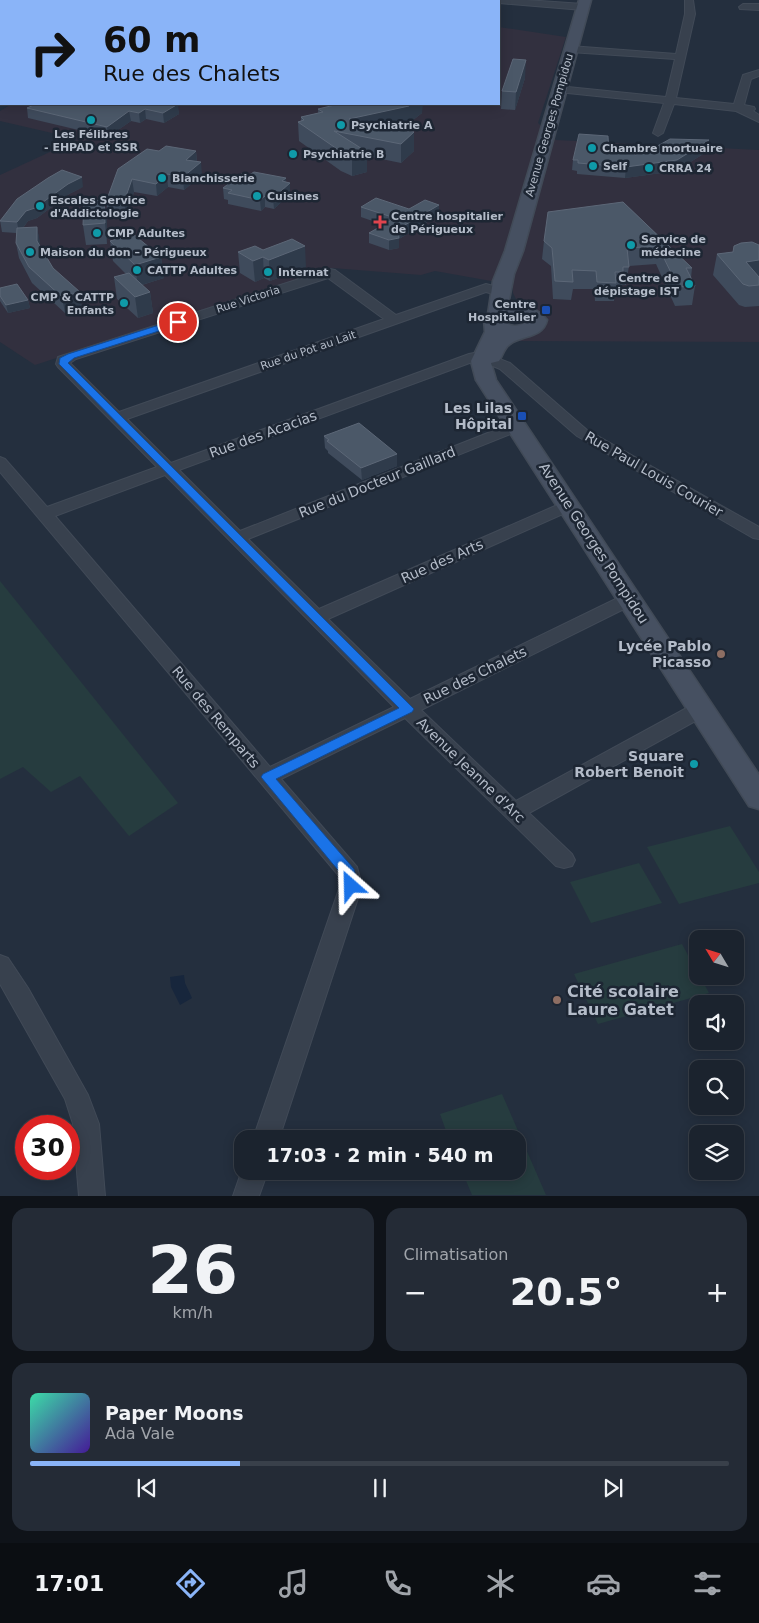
<!DOCTYPE html>
<html lang="fr">
<head>
<meta charset="utf-8">
<style>
	body { margin:0; font-family:"DejaVu Sans",sans-serif; background:#242b36; color:#f1f3f6; height:100vh; display:flex; flex-direction:column; font-size:19px; white-space:nowrap }
	* { box-sizing:border-box; margin:0 }
	p { font-size:16px; color:#a0a4aa }
	.icon { flex:none; width:28px; height:28px; fill:none; stroke:currentColor; stroke-width:2; stroke-linecap:round; stroke-linejoin:round }
	.map { position:relative; height:1196px; overflow:hidden }
	.details { display:flex; flex-direction:column; gap:12px; padding:12px; background:#0f1319; flex:1 }
	.details>* { flex:none }
	.hud { position:absolute; left:0px; top:0px; width:500px; height:105px; box-shadow:0 2px 12px #0003,0 0 0 1px #39404a; background:#8ab4f8; color:#111; overflow:hidden }
	.needle { width:32px; rotate:308deg }
	.tools { position:absolute; left:689px; top:930px; display:grid; gap:10px }
	.tools a { display:grid; place-items:center; width:55px; height:55px; border-radius:10px; background:#1b232e; box-shadow:0 2px 12px #0003,0 0 0 1px #39404a; font-size:25px }
	.speed { position:absolute; left:15px; top:1115px; display:flex; gap:10px; font-size:25px; font-weight:700; text-align:center }
	.speed>* { display:grid; place-content:center; width:65px; height:65px; border-radius:50%; background:#1b232e; box-shadow:0 2px 12px #0003,0 0 0 1px #39404a; line-height:1 }
	.speed .limit { border:8px solid #d22; background:#fff; color:#111 }
	.pin { position:absolute; display:grid; place-items:center; width:42px; height:42px; color:#fff; margin:-21px; border:2px solid #fff; border-radius:50%; box-shadow:0 1px 5px #0007 }
	.me { position:absolute; width:55px; margin:-28px; rotate:335deg; stroke-linejoin:round; filter:drop-shadow(0 0 4px #0008) }
	.turn { display:flex; align-items:center; gap:18px; height:105px; padding:0 20px; font-size:22px }
	.turn .icon { width:65px; height:65px; stroke-width:2.5 }
	.turn b { display:block; font-size:35px; line-height:42px }
	.big { font-size:38px; font-weight:700; line-height:1.1 }
	.details .tile { flex:1; display:flex; flex-direction:column; justify-content:center; gap:8px; min-width:0; padding:0 18px; border-radius:15px; background:#242b36 }
	.details .dial { align-items:center; gap:0 }
	.dial b { font-size:65px; line-height:1 }
	.song { display:flex; align-items:center; gap:15px }
	.cover { width:60px; height:60px; border-radius:8px; background:linear-gradient(135deg,hsl(160 70% 55%),hsl(260 70% 35%)) }
	.played { height:5px; border-radius:2px; background:linear-gradient(90deg,#8ab4f8 30%,#39404a 30%) }
	.keys { display:flex; justify-content:space-around; direction:ltr }
	.heat { display:flex; justify-content:space-between; align-items:center; font-size:28px; direction:ltr }
	.details .tiles { flex:1; display:grid; gap:12px; grid-template-columns:1fr 1fr }
	.tile:last-child { grid-column:span 2 }
	.trip { position:absolute; left:234px; top:1130px; width:292px; height:50px; border-radius:15px; background:#1b232e; box-shadow:0 2px 12px #0003,0 0 0 1px #39404a; font-weight:700; line-height:50px; text-align:center }
	.menu { display:flex; height:80px; justify-content:space-around; align-items:center; background:#0b0e12; color:#a0a4aa }
	.menu .icon { width:35px; height:35px }
	.menu .on { color:#8ab4f8 }
	.menu b { font-size:22px; color:#f1f3f6 }
	.map>svg:first-child { display:block }
</style>
</head>
<body>
<div class="map">
<svg width="759" height="1196" viewBox="0 0 759 1196">
	<rect width="100%" height="100%" fill="#242f3e"/>
	<path fill="#32303f" d="M499,27L566,37L538,123L556,140L759,150V342L514,341L543,329V316L516,299L513,293V280L491,281L435,271L421,275L332,268L35,365L0,342V175L78,139L0,121V111L12,104H499Z"/>
	<g fill="#263c3f">
		<path d="M0,581L178,803L129,836L80,776L51,792L23,767L0,779Z"/>
		<path d="M730,826L759,872V883L679,904L647,847Z"/>
		<path d="M639,863L662,903L591,923L570,882Z"/>
		<path d="M682,944L697,972L698,976H700L709,993L598,1024L574,974Z"/>
		<path d="M502,1094L546,1195H472L462,1171H518V1139H449L440,1114Z"/>
	</g>
	<path fill="#17263c" d="M184,975L185,983L192,998L180,1005L171,987L170,977Z"/>
	<g fill="none" stroke-linecap="round" stroke-linejoin="round">
		<defs>
			<g id="street">
				<path d="M487,0H526L583,4L587,7L583,10L499,3V1Z"/>
				<path d="M685,0H693L695,14L676,98L734,104L743,75L759,70V76L751,79L744,105L754,107L755,109L753,111L759,115V122L736,111L674,104L663,133L658,136L653,133L664,103L558,92L553,89L558,86L666,97L675,59L570,52L565,49L570,46L676,54L685,14Z"/>
				<path d="M743,4H759V10L740,9L739,7Z"/>
				<path d="M330,269L335,270L396,315L486,284L505,289L507,292L500,296L486,292L127,419L171,463L469,354L474,353L492,356L510,363L587,430L759,527V539L753,538L577,436L500,369L488,364L475,361L179,470L240,531L513,423H523L526,426L523,429L248,539L319,609L562,503H574L576,506L574,509L328,619L410,699L624,595L630,593L636,595L639,599L636,603L421,710L516,801L694,704L701,702L708,704L711,709L708,714L529,813L572,854L575,860L572,866L564,868L556,866L405,718L281,779L357,867L362,886L279,1139H253L340,886L339,876L0,472V457L5,459L47,507L157,467L58,367L56,364L58,357ZM328,278L384,319L119,412L70,363L76,359ZM165,475L394,707L270,767L55,516Z"/>
				<path d="M0,955L8,958L28,988L88,1095L99,1124L105,1196H79L73,1124L65,1099L0,984Z"/>
				<path d="M242,1170L268,1171L259,1196H233Z"/>
			</g>
			<path id="secondary" d="M579,0H591L523,251L514,274L508,305C522,304 538,308 547,320C543,338 522,335 510,344C504,348 503,355 499,361L491,363L496,380L759,775V809L749,806L476,380L471,361L485,332L484,319L488,314L493,281L505,251ZM510,316L520,317L527,322C519,327 509,328 504,320Z"/>
		</defs>
		<use href="#street" stroke="#414a57" stroke-width="2"/>
		<use href="#secondary" stroke="#414a57" stroke-width="3"/>
		<use href="#street" fill="#38414e" fill-rule="evenodd"/>
		<use href="#secondary" fill="#465061" fill-rule="evenodd"/>
	</g>
	<g fill="#3f4b5c">
		<path d="M525,78L515,110L501,109L502,91Z"/>
		<path d="M177,104L179,114L164,123L146,119L140,123L131,121L108,137L28,118L27,108Z"/>
		<path d="M318,109L422,113L408,124L393,128L414,132V151L401,163L367,156V172L352,176L341,171L299,141L298,122L301,121V117L318,113Z"/>
		<path d="M709,140L708,151L676,171L625,178L577,174V171L572,170L573,160L609,153L635,155Z"/>
		<path d="M159,151H196L197,162L202,175L184,190L168,187L157,196L134,192L126,215H108L106,202Z"/>
		<path d="M249,175L290,183V194L274,209L265,207L261,211L228,204V200L224,199L223,188Z"/>
		<path d="M83,187L69,194L37,218L28,221L23,228L37,227L40,246L53,268L82,308L65,313L32,283L19,258L16,243V233L2,232L0,220Z"/>
		<path d="M104,200L107,220V244L86,245L83,225Z"/>
		<path d="M623,202L692,268L691,278L695,286L692,305L675,306L656,264L629,266L626,285H622L621,291L615,290L614,301H595L594,289H573L571,300L553,299L551,266L542,259L544,241Z"/>
		<path d="M439,205V215L399,239V248L389,250L369,243V233L384,225L361,217V207L409,209Z"/>
		<path d="M110,241L161,257L164,278L142,285L150,292L153,313L138,318L117,299L114,277L126,274L113,261Z"/>
		<path d="M759,245V306L745,307L739,305L713,275L717,254L733,252Z"/>
		<path d="M263,250L306,267L270,281L264,278L255,282L240,273L238,252Z"/>
		<path d="M0,288L28,300L30,308L8,313L0,301Z"/>
		<path d="M324,436L397,454V466L362,480L328,453V451L325,448Z"/>
	</g>
	<g fill="#2f3b4b">
		<path d="M526,60L525,78L515,110L516,92Z"/>
		<path d="M178,104L179,114L164,123L163,113Z"/>
		<path d="M411,104H423L422,113L408,124L361,136L349,119Z"/>
		<path d="M145,109L146,119L140,123L139,113Z"/>
		<path d="M129,111L131,121L108,137L107,127Z"/>
		<path d="M414,132V151L401,163V144Z"/>
		<path d="M709,140L708,151L676,171L625,178L626,167Z"/>
		<path d="M196,151L197,164L186,160Z"/>
		<path d="M367,152V172L352,176V156Z"/>
		<path d="M201,162L202,175L184,190L183,177Z"/>
		<path d="M167,174L168,187L157,196L156,184Z"/>
		<path d="M82,177L83,187L69,194L37,218L28,221L19,233L17,222L26,211L68,184Z"/>
		<path d="M286,178V186L290,183V194L274,209L273,198L282,181Z"/>
		<path d="M132,179L134,192L126,215L124,202Z"/>
		<path d="M265,196V207L261,211L260,200Z"/>
		<path d="M104,200L107,220V244L105,223Z"/>
		<path d="M439,205V215L399,239V248L389,250V240L398,229Z"/>
		<path d="M37,227L40,242V257L37,241Z"/>
		<path d="M305,246L306,267L270,281L269,260Z"/>
		<path d="M161,257L164,278L138,286L135,265Z"/>
		<path d="M263,257L264,278L255,282L253,261Z"/>
		<path d="M759,260V280L742,283L746,262Z"/>
		<path d="M80,292L82,308L65,313L62,297Z"/>
		<path d="M150,292L153,313L138,318L135,297Z"/>
		<path d="M28,300L30,308L8,313L6,305Z"/>
		<path d="M397,454V466L362,480L361,468Z"/>
	</g>
	<g fill="#4b5868" stroke="#5c6777">
		<path d="M513,59L526,60L516,92L502,91Z"/>
		<path d="M36,104H178L163,113L145,109L139,113L129,111L107,127L27,108Z"/>
		<path d="M339,104H411L409,106L349,119L414,132L401,144L334,131L367,152L352,156L340,151L298,122L304,120L301,117L323,112L318,109Z"/>
		<path d="M579,134L608,136L609,153L629,150L635,155L645,153L670,139L709,140L677,160L626,167L578,163V160H573Z"/>
		<path d="M166,146L196,151L186,160L201,162L183,177L167,174L156,184L132,179L124,202H106L118,169L147,149L159,151Z"/>
		<path d="M62,170L82,177L68,184L35,208L26,211L17,222L0,221L17,199L48,178Z"/>
		<path d="M254,172L286,178L282,181L290,183L273,198L265,196L260,200L228,193L232,190L223,188L241,174L249,175Z"/>
		<path d="M376,198L409,209L425,200L439,205L398,229L399,238L389,240L369,233L395,218L361,207Z"/>
		<path d="M104,200L105,223L83,225L84,201Z"/>
		<path d="M623,202L692,268H686L695,286L678,287L658,246L627,248L629,267H623V272H615L616,283L597,282L596,271L572,270L573,282L555,281L552,248L544,241L548,212Z"/>
		<path d="M37,227V241L53,268L80,292L62,297L29,267L16,243L17,228Z"/>
		<path d="M133,234L161,257L135,265L110,241Z"/>
		<path d="M292,239L305,246L269,260L263,257L253,261L238,252L255,246L263,250Z"/>
		<path d="M752,242L759,245V260L746,262L759,277V285L749,286L743,284L717,254L733,252L734,246L741,243Z"/>
		<path d="M129,273L150,292L135,297L114,277Z"/>
		<path d="M17,284L28,300L6,305L0,296V288Z"/>
		<path d="M359,423L397,454L361,468L327,441L329,440L324,436Z"/>
	</g>
	<path fill="#1a73e8" stroke="#114b97" d="M178,319L181,320V324L74,358L68,363L414,709L412,712L276,779L354,869L358,886L356,890L351,892L346,890L342,875L261,777L263,774L399,708L59,364L60,358L68,354Z"/>
	<g fill="#0f9aa8" stroke="#1d2633" stroke-width="2">
		<circle cx="91" cy="120" r="5"/>
		<circle cx="341" cy="125" r="5"/>
		<circle cx="592" cy="148" r="5"/>
		<circle cx="293" cy="154" r="5"/>
		<circle cx="593" cy="166" r="5"/>
		<circle cx="649" cy="168" r="5"/>
		<circle cx="162" cy="178" r="5"/>
		<circle cx="257" cy="196" r="5"/>
		<circle cx="40" cy="206" r="5"/>
		<circle cx="97" cy="233" r="5"/>
		<circle cx="631" cy="245" r="5"/>
		<circle cx="30" cy="252" r="5"/>
		<circle cx="137" cy="270" r="5"/>
		<circle cx="268" cy="272" r="5"/>
		<circle cx="689" cy="284" r="5"/>
		<circle cx="124" cy="303" r="5"/>
		<circle cx="694" cy="764" r="5"/>
	</g>
	<path fill="#e0444e" stroke="#1d2633" stroke-width="2" d="M377.5 214.5h5v5h5v5h-5v5h-5v-5h-5v-5h5z"/>
	<g fill="#1a4fb4" stroke="#1d2633" stroke-width="2">
		<rect x="541" y="305" width="10" height="10" rx="2.5"/>
		<rect x="517" y="411" width="10" height="10" rx="2.5"/>
	</g>
	<g fill="#8d6e63" stroke="#1d2633" stroke-width="2">
		<circle cx="721" cy="654" r="5"/>
		<circle cx="557" cy="1000" r="5"/>
	</g>
	<g text-anchor="middle" stroke-width="5" stroke-linejoin="round" paint-order="stroke">
		<g font-size="11" font-weight="bold" fill="#b4bcc9" stroke="#1d2633" text-anchor="start">
			<text x="351" y="129">Psychiatrie A</text>
			<text x="91" y="138" text-anchor="middle">Les Félibres<tspan x="91" dy="13">- EHPAD et SSR</tspan></text>
			<text x="602" y="152">Chambre mortuaire</text>
			<text x="303" y="158">Psychiatrie B</text>
			<text x="603" y="170">Self</text>
			<text x="659" y="172">CRRA 24</text>
			<text x="172" y="182">Blanchisserie</text>
			<text x="267" y="200">Cuisines</text>
			<text x="50" y="204">Escales Service<tspan x="50" dy="13">d'Addictologie</tspan></text>
			<text x="391" y="220">Centre hospitalier<tspan x="391" dy="13">de Périgueux</tspan></text>
			<text x="107" y="237">CMP Adultes</text>
			<text x="641" y="243">Service de<tspan x="641" dy="13">médecine</tspan></text>
			<text x="40" y="256">Maison du don – Périgueux</text>
			<text x="147" y="274">CATTP Adultes</text>
			<text x="278" y="276">Internat</text>
			<text x="679" y="282" text-anchor="end">Centre de<tspan x="679" dy="13">dépistage IST</tspan></text>
			<text x="114" y="301" text-anchor="end">CMP &amp; CATTP<tspan x="114" dy="13">Enfants</tspan></text>
			<text x="536" y="308" text-anchor="end">Centre<tspan x="536" dy="13">Hospitalier</tspan></text>
		</g>
		<g font-size="11" fill="#b4bcc9" stroke="#1d2633">
			<text transform="translate(549 125) rotate(-74)" y="4">Avenue Georges Pompidou</text>
			<text transform="translate(248 299) rotate(-18)" y="4">Rue Victoria</text>
			<text transform="translate(308 350) rotate(-19)" y="4">Rue du Pot au Lait</text>
		</g>
		<g font-size="14" font-weight="bold" fill="#b4bcc9" stroke="#1d2633" text-anchor="end">
			<text x="512" y="413">Les Lilas<tspan x="512" dy="16">Hôpital</tspan></text>
			<text x="711" y="651">Lycée Pablo<tspan x="711" dy="16">Picasso</tspan></text>
			<text x="684" y="761">Square<tspan x="684" dy="16">Robert Benoit</tspan></text>
		</g>
		<g font-size="14" fill="#b4bcc9" stroke="#1d2633">
			<text transform="translate(263 434) rotate(-20)" y="5">Rue des Acacias</text>
			<text transform="translate(654 474) rotate(30)" y="5">Rue Paul Louis Courier</text>
			<text transform="translate(377 482) rotate(-22)" y="5">Rue du Docteur Gaillard</text>
			<text transform="translate(594 543) rotate(57)" y="5">Avenue Georges Pompidou</text>
			<text transform="translate(442 561) rotate(-24)" y="5">Rue des Arts</text>
			<text transform="translate(475 675) rotate(-26)" y="5">Rue des Chalets</text>
			<text transform="translate(216 717) rotate(50)" y="5">Rue des Remparts</text>
			<text transform="translate(471 770) rotate(44)" y="5">Avenue Jeanne d'Arc</text>
		</g>
		<g font-size="16" font-weight="bold" fill="#b4bcc9" stroke="#1d2633" text-anchor="start">
			<text x="567" y="997">Cité scolaire<tspan x="567" dy="18">Laure Gatet</tspan></text>
		</g>
	</g>
</svg>
<div class="tools">
<a><svg class="needle" viewBox="-14 -14 28 28"><path d="M0-13l5 13h-10z" fill="#e53935"/><path d="M0 13l5-13h-10z" fill="#a0a4aa"/></svg></a>
<a><svg class="icon" aria-label="sound" viewBox="0 0 24 24"><path d="M4 9h4l5-4v14l-5-4H4zM17 9q2 3 0 6"/></svg></a>
<a><svg class="icon" aria-label="search" viewBox="0 0 24 24"><circle cx="10" cy="10" r="6"/><path d="M15 15l6 6"/></svg></a>
<a><svg class="icon" aria-label="layers" viewBox="0 0 24 24"><path d="M12 4l9 5-9 5-9-5zM3 14l9 5 9-5"/></svg></a>
</div>
<div class="speed"><div class="limit">30</div></div>
<div class="pin" style="left:178px;top:322px;background:#d93025"><svg class="icon" aria-label="arrive" viewBox="0 0 24 24"><path d="M6 21V4h12l-3 4 3 4H6"/></svg></div>
<svg class="me" style="left:351px;top:886px" viewBox="-20 -20 40 40"><path d="M0-17L14 15 0 8-14 15z" fill="#1a73e8" stroke="#fff" stroke-width="4"/></svg>
<div class="trip">17:03 · 2 min · 540 m</div>
<div class="hud">
<div class="turn"><svg class="icon" aria-label="right" viewBox="0 0 24 24"><path d="M7 20v-9h11M14 6l5 5-5 5"/></svg><div><b>60 m</b>Rue des Chalets</div></div>
</div>
</div>
<section class="details">
<div class="tiles">
<div class="tile dial"><b>26</b><p>km/h</p></div>
<div class="tile"><p>Climatisation</p>
<div class="heat"><a>−</a><b class="big">20.5°</b><a>+</a></div>
</div>
<div class="tile">
<div class="song"><i class="cover"></i><div><b>Paper Moons</b><p>Ada Vale</p></div></div>
<div class="played"></div>
<div class="keys"><svg class="icon" aria-label="previous" viewBox="0 0 24 24"><path d="M18 5L8 12l10 7zM5 5v14"/></svg><svg class="icon" aria-label="pause" viewBox="0 0 24 24"><path d="M8 5v14M16 5v14"/></svg><svg class="icon" aria-label="next" viewBox="0 0 24 24"><path d="M6 5l10 7-10 7zM19 5v14"/></svg></div>
</div>
</div>
</section>
<nav class="menu">
<b>17:01</b>
<svg class="icon on" aria-label="directions" viewBox="0 0 24 24"><path d="M12 3l9 9-9 9-9-9zM9 14v-3h6M13 9l2 2-2 2"/></svg>
<svg class="icon" aria-label="music" viewBox="0 0 24 24"><path d="M9 18V5l10-2v13"/><circle cx="6" cy="18" r="3"/><circle cx="16" cy="16" r="3"/></svg>
<svg class="icon" aria-label="phone" viewBox="0 0 24 24"><path d="M5 4h4l2 5-3 2q2 4 5 5l2-3 5 2v4C11 20 4 13 5 4z"/></svg>
<svg class="icon" aria-label="climate" viewBox="0 0 24 24"><path d="M12 3v18M4 7l16 10M4 17L20 7"/></svg>
<svg class="icon" aria-label="car" viewBox="0 0 24 24"><path d="M5 17H2v-5l4-1 3-4h7l3 4 3 1v5h-3M9 17h6M6 11h13"/><circle cx="7" cy="17" r="2"/><circle cx="17" cy="17" r="2"/></svg>
<svg class="icon" aria-label="filters" viewBox="0 0 24 24"><path d="M4 7h16M4 17h16"/><circle cx="9" cy="7" r="2"/><circle cx="15" cy="17" r="2"/></svg>
</nav>
</body>
</html>
